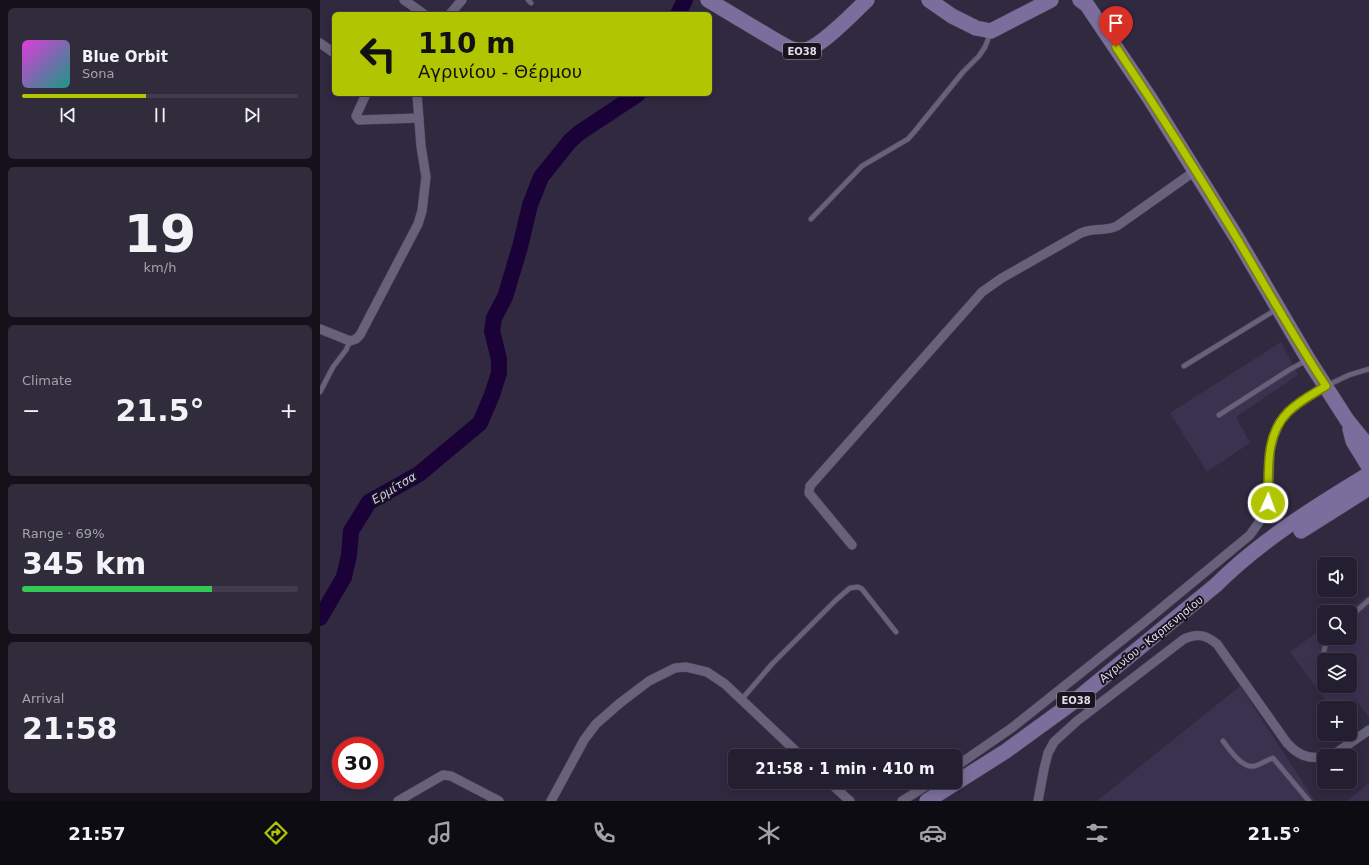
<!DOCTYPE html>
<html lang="en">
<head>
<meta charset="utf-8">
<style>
	body { margin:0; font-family:"DejaVu Sans",sans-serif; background:#302c3c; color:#f1f3f6; height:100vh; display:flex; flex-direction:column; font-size:15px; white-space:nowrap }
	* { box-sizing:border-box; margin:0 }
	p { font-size:13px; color:#a3a2ab }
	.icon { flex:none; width:22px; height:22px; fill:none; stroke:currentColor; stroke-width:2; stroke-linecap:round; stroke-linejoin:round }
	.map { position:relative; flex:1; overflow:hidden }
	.panel { display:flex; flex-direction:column; gap:8px; padding:8px; background:#14111a; width:320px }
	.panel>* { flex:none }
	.top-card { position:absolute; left:12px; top:12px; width:380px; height:84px; border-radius:6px; box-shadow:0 2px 10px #0003,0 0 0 1px #413d4c; background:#b1c500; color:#111; overflow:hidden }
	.controls { position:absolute; left:997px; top:557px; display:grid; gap:8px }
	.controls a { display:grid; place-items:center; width:40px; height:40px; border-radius:6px; background:#241f30; box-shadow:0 2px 10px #0003,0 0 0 1px #413d4c; font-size:20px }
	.speed { position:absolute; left:12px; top:737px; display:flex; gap:8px; font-size:20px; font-weight:700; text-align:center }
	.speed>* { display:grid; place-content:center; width:52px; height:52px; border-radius:50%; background:#241f30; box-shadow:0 2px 10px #0003,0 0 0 1px #413d4c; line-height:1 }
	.speed .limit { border:6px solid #d22; background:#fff; color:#111 }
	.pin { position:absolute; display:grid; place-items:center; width:34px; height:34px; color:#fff; margin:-41px -17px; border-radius:50% 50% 50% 0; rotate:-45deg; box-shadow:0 0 4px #0007 }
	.pin .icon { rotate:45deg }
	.me { position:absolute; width:44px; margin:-22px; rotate:2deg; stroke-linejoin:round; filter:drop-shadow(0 0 3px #0008) }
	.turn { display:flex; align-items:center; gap:14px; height:84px; padding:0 20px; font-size:18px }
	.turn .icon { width:52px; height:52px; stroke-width:2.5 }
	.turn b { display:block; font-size:28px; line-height:34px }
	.big { font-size:30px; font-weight:800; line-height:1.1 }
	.panel .tile { flex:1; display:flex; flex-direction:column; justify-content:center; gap:6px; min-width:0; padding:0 14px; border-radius:6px; background:#302c3c }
	.panel .dial { align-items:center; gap:0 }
	.dial b { font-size:52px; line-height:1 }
	.song { display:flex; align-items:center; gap:12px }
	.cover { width:48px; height:48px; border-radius:6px; background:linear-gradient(135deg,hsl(300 70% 55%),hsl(170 70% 35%)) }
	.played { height:4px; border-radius:2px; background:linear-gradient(90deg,#b1c500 45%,#413d4c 45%) }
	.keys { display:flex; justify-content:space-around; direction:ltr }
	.heat { display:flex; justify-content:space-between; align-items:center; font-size:22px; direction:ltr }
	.charge { height:6px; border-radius:3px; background:linear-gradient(90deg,#34c759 69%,#413d4c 0) }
	.trip { position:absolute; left:408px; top:749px; width:234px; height:40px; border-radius:6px; background:#241f30; box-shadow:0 2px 10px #0003,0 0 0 1px #413d4c; font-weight:800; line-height:40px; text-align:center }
	.menu { display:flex; height:64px; justify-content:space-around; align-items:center; background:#0e0c13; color:#a3a2ab }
	.menu .icon { width:28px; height:28px }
	.menu .current { color:#b1c500 }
	.menu b { font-size:18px; color:#f1f3f6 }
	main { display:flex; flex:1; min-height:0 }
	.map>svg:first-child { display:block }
</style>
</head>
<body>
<main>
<section class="panel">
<div class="tile">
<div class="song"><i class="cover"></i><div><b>Blue Orbit</b><p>Sona</p></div></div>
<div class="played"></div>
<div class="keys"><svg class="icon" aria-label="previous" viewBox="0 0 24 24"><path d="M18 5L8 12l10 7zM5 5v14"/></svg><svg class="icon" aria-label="pause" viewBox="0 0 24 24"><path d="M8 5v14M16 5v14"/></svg><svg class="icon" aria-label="next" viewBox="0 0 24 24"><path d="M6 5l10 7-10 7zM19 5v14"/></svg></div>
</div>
<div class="tile dial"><b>19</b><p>km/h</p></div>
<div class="tile"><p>Climate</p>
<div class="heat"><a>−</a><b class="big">21.5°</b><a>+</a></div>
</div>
<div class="tile"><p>Range · 69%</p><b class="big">345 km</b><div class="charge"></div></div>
<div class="tile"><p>Arrival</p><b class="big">21:58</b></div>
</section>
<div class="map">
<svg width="1049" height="801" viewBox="0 0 1049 801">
	<rect width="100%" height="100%" fill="#302940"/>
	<g fill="#3b324f" fill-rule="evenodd">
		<path d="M961,342L978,375L916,417L930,443L887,472L850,413Z"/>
		<path d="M1049,595V717L1035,699L1021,708H1011L970,652L1004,627V638H1030V612H1025ZM1004,660H1030V686H1004Z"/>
		<path d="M920,686L995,801H777Z"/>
		<path d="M1049,783V801H1026Z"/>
	</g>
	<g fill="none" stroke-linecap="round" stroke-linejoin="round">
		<g stroke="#1a0138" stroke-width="16">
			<path d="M358,14L365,0"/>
			<path d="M0,618L24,577L29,555L31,531L49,502L99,474L160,423L172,395L179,373V359L172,331L174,318L185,297L200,247L210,205L221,177L250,141L259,133L318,94"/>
		</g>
		<defs>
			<g id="lane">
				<path d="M208,0L211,3"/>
				<path d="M491,219L542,166L588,139L595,131L643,72L659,56L665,47L671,32"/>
				<path d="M864,366L957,309"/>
				<path d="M1008,385L1029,375L1049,369"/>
				<path d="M0,392L13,367L26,350L30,341"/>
				<path d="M899,415L969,370L987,360"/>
				<path d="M1030,617L1049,600"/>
				<path d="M1003,655L1006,643L1009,638"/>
				<path d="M422,699L452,664L516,600L530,588L538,587L542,589L576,632"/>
				<path d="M903,741C910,750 922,769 935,766C941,764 947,760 953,758L989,801"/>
			</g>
			<g id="street">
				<path d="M84,0L104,14"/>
				<path d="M130,14L142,0"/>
				<path d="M0,43L14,53"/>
				<path d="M46,94L36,116L39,120L99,118"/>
				<path d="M0,329L30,341L36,339L40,335L98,224L102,211L106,177L101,146L97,94"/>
				<path d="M532,545L489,493L490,486L662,292L682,278L761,233C775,227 784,232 797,226L875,171"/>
				<path d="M1009,756L1013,755L1049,730"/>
				<path d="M635,767L693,727L821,625L930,535L944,515L948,503L950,450L954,435L960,422L968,412L983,400L1006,386"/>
				<path d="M509,782L530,801"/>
				<path d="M78,801L123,775L131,776L179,801"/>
				<path d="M231,801L264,740L276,724L300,703L329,681L355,668L366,667L387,672L405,684L481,756"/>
				<path d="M582,801L612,782"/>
				<path d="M718,801L724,769L728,753L734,742L757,721L864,639C878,633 886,635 897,644L967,743C978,755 987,759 1004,757"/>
			</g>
			<g id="primary">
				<path d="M388,0L460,43C466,46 473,51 480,51C497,52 534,12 547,0"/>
				<path d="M609,0L632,16L656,28L671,31L731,0"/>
				<path d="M760,0L767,5L771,11L829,97L875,171L917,238L988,359L1027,420L1049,447"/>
				<path d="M1030,429L1033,441L1049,467"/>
				<path d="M981,531L1049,488"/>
				<path d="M607,801L686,751L752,703L896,585C940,541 996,506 1049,474"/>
			</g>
		</defs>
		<use href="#lane" stroke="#4c4659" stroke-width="6"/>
		<use href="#street" stroke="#4c4659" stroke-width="10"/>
		<use href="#primary" stroke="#4c4659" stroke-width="16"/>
		<use href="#lane" stroke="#68617b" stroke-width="4.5"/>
		<use href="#street" stroke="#68617b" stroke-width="9"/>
		<use href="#primary" stroke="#7b6e9c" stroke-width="15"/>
	</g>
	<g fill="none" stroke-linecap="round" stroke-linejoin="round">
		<defs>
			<path id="route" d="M796,47C838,110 879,175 918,240C947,289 975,339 1006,386C993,394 979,401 968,412C944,436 949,473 948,503"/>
		</defs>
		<use href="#route" stroke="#738000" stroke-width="10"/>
		<use href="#route" stroke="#b1c500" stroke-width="7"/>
	</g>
	<g text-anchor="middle" stroke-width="4" stroke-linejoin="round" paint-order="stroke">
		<g fill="#17141e" stroke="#a4a0ae" stroke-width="1">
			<rect x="463" y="43" width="38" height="16" rx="3"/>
			<rect x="737" y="692" width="38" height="16" rx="3"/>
		</g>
		<g font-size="10" font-weight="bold" fill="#e0dceb">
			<text x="482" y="55">ΕΟ38</text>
			<text x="756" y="704">ΕΟ38</text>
		</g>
		<g font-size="11" fill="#e0dceb" stroke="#17141e">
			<text transform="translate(831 639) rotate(-39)" y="4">Αγρινίου - Καρπενησίου</text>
		</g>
		<g font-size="12" font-style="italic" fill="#d5c7fe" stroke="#17141e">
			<text transform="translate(74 488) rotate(-31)" y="4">Ερμίτσα</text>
		</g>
	</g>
</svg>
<div class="controls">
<a><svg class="icon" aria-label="sound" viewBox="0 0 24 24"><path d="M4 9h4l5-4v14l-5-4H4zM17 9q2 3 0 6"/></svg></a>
<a><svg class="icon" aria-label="search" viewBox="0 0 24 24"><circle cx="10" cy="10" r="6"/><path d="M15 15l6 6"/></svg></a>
<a><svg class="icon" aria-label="layers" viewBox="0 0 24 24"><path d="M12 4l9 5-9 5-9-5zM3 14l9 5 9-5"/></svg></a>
<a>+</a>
<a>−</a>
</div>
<div class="speed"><div class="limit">30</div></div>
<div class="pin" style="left:796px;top:47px;background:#d93025"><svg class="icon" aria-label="arrive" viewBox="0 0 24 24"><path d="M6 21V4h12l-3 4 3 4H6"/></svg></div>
<svg class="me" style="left:948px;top:503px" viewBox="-20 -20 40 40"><circle r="17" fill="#b1c500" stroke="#fff" stroke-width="3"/><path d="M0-11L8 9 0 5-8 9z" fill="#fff"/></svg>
<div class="trip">21:58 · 1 min · 410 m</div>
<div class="top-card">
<div class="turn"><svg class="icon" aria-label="left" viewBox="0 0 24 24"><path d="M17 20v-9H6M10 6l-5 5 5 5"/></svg><div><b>110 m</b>Αγρινίου - Θέρμου</div></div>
</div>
</div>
</main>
<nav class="menu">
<b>21:57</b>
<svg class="icon current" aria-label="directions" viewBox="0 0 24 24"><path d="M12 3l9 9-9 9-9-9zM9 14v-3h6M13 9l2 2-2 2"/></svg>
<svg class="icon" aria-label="music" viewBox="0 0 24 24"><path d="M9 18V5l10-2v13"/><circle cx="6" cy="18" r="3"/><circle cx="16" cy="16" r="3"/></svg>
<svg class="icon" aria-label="phone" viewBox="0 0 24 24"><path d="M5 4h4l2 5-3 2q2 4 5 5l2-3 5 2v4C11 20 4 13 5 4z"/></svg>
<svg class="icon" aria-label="climate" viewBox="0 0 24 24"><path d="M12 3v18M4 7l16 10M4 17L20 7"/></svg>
<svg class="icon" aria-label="car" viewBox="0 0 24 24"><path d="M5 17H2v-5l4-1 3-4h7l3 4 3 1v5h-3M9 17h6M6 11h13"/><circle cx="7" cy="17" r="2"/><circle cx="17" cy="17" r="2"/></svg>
<svg class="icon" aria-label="filters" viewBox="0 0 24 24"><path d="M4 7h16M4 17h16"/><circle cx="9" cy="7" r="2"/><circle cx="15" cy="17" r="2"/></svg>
<b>21.5°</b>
</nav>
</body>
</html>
